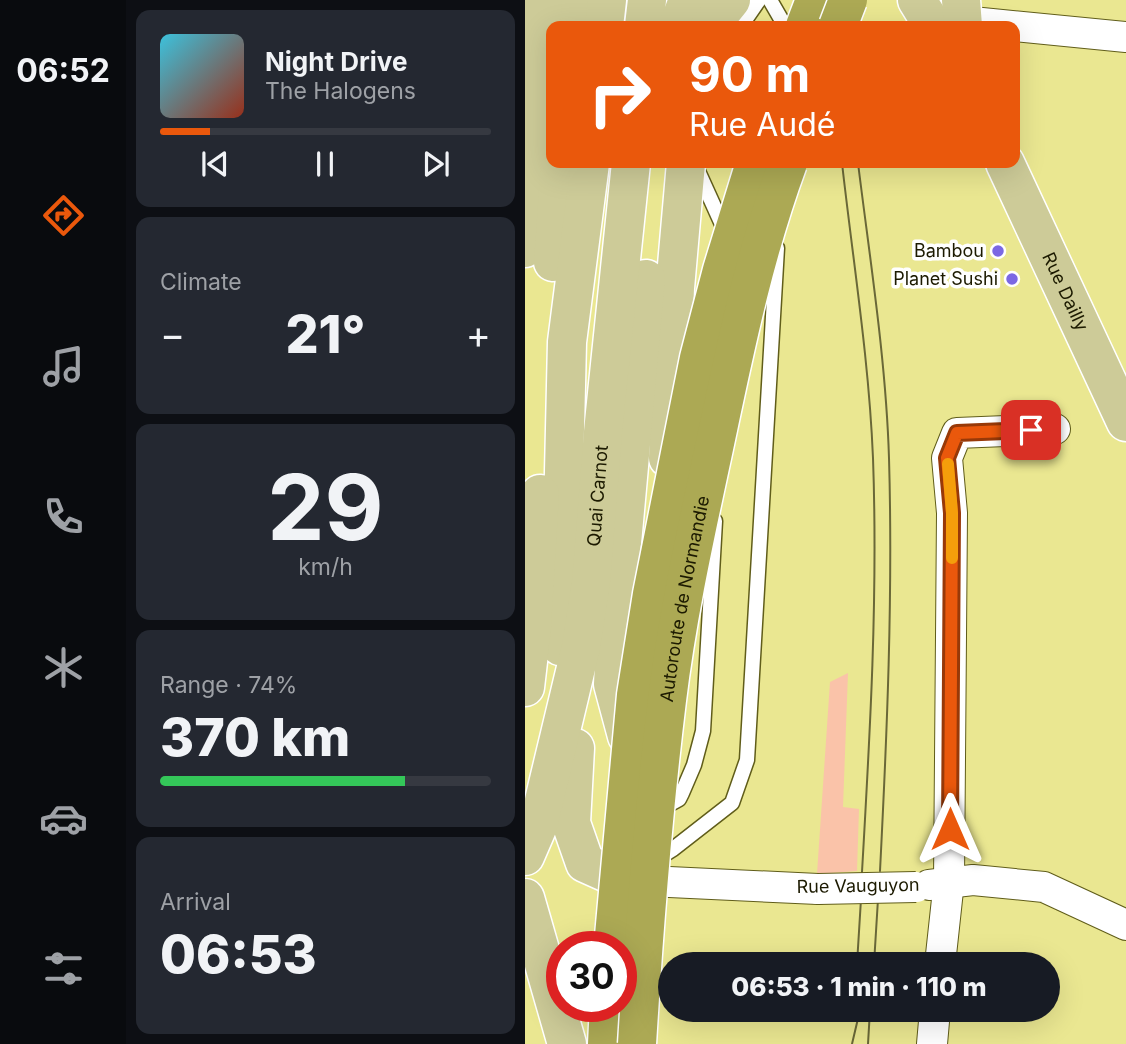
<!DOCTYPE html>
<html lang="en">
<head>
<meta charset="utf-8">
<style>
	body { margin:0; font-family:Inter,sans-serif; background:#242831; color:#f1f3f6; height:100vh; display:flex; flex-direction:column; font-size:26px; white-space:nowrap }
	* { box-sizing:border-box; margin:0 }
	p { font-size:23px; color:#9ea1a6 }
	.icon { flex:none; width:38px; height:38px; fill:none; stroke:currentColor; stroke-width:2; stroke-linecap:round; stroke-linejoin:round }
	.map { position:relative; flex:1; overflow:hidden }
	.side { display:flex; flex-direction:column; gap:10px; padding:10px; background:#0d0f14; width:399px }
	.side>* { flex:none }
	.guide { position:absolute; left:21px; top:21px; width:474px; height:147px; border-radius:14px; box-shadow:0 7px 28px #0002; background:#ea580c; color:#fff; overflow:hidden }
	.speed { position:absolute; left:21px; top:931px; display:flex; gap:14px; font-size:35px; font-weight:700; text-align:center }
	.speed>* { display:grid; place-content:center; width:91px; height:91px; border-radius:50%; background:#171b24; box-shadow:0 7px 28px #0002; line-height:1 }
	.speed .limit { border:10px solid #d22; background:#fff; color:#111 }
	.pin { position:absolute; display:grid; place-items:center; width:60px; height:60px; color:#fff; margin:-30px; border-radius:14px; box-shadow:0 4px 10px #0006 }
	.me { position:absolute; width:77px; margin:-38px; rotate:0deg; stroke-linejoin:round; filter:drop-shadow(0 0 5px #0008) }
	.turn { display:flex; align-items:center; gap:24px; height:147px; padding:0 28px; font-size:32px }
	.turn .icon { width:91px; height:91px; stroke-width:2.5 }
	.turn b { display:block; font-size:49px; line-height:60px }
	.big { font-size:52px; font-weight:800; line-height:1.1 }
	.side .card { flex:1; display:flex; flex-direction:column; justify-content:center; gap:10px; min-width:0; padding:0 24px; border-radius:14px; background:#242831 }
	.side .dial { align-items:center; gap:0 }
	.dial b { font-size:91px; line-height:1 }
	.song { display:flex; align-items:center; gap:21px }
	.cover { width:84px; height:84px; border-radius:10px; background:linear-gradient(135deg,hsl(190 70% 55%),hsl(10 70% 35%)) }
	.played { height:7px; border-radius:4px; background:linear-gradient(90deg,#ea580c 15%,#363941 15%) }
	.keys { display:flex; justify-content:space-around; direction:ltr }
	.heat { display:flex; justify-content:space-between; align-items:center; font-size:38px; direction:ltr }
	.charge { height:10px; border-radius:5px; background:linear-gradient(90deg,#34c759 74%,#363941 0) }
	.trip { position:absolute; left:133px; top:952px; width:402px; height:70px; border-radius:35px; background:#171b24; box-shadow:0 7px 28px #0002; font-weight:800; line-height:70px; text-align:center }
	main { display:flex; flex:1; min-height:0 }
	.menu { display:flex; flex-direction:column; width:126px; justify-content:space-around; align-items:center; background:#090b0e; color:#9ea1a6 }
	.menu .icon { width:49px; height:49px }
	.menu .current { color:#ea580c }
	.menu b { font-size:32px; color:#f1f3f6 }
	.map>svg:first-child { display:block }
</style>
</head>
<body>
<main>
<nav class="menu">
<b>06:52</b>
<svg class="icon current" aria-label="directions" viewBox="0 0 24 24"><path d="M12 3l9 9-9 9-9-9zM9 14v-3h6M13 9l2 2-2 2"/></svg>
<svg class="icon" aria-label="music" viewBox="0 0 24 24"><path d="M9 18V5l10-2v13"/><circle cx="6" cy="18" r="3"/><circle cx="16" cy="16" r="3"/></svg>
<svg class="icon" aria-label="phone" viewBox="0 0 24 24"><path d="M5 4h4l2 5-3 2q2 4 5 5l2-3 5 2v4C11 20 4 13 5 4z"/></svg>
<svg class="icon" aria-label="climate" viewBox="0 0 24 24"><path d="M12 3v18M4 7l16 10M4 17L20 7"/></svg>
<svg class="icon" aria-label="car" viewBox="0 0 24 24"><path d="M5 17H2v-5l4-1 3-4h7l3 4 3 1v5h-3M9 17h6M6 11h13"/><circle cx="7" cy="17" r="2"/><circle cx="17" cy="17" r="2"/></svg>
<svg class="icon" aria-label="filters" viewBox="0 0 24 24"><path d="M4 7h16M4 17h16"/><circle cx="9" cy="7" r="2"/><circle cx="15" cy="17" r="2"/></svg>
</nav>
<section class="side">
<div class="card">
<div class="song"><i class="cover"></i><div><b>Night Drive</b><p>The Halogens</p></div></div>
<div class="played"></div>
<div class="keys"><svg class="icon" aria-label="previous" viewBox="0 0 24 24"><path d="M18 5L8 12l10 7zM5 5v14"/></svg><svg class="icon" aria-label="pause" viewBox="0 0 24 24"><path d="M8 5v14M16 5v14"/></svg><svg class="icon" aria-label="next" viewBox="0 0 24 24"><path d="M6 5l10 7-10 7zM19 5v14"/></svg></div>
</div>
<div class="card"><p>Climate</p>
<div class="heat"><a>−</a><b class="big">21°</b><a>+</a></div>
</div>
<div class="card dial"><b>29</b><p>km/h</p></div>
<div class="card"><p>Range · 74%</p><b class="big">370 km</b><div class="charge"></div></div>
<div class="card"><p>Arrival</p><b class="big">06:53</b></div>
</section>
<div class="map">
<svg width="601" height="1044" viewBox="0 0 601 1044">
	<rect width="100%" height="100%" fill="#eae791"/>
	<path fill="#fac3a9" d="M323,673L318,807L334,809L332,871L292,874L305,682Z"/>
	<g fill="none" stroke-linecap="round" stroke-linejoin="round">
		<defs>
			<g id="service">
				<path d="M245,0L260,26"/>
				<path d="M216,26L234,0"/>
				<path d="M172,169L201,233"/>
				<path d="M134,810L154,799L157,793L169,765L178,731L190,521"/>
				<path d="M132,859L148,849L207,803L222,760L252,248"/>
			</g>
			<g id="minor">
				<path d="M437,21L601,37"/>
				<path d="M102,880L293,889"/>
				<path d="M404,885L448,880L519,887L601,925"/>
				<path d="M415,964L424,881L427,513L422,458L432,433L530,429"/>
				<path d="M407,1044L410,1010"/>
			</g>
			<g id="primary">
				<path d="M392,0L408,26"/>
				<path d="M436,0L438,26"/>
				<path d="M43,26L45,0"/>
				<path d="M79,26L82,0"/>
				<path d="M119,26L122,0"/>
				<path d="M153,26L163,0"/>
				<path d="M185,26L206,0"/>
				<path id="s1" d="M480,163L601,422"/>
				<path d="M0,248L18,0"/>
				<path d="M28,262L35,163"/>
				<path d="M143,458L150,288L161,163"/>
				<path d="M35,646L42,342L65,163"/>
				<path d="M0,687L7,627L15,494"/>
				<path d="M102,736L88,684L94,576L121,279"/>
				<path d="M50,748L46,823L60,863L98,880"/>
				<path id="s2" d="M0,856L13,826L56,647L66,582L78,432L106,163"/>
				<path d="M0,898L42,1044"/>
			</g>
			<g id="motorway">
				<path d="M280,26L290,0"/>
				<path d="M82,1044L84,1006"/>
			</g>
		</defs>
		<use href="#service" stroke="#605d1a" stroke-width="17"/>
		<use href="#minor" stroke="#605d1a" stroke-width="32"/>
		<use href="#primary" stroke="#fff" stroke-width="41"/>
		<use href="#motorway" stroke="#fff" stroke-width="41"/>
		<use href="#service" stroke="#fff" stroke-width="14"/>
		<use href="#minor" stroke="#fff" stroke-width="30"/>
		<use href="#primary" stroke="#cdcb98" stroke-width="38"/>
		<use href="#motorway" stroke="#aca954" stroke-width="38"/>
		<g stroke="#6a6838" stroke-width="2">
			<path d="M317,163C328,261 344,360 348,458C353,596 345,734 337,872"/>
			<path d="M333,163C345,260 361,360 364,458C368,595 362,734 355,871"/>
			<path d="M332,964L336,899"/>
			<path d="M349,964L353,899"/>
			<path d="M327,1044L335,1010"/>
			<path d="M343,1044L345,1010"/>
		</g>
		<defs>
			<path id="minor-bridge" d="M293,889L391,887"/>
			<g id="motorway-bridge">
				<path d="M313,26L323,0"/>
				<path d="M88,947L111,695L127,594L174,358L197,270L230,163"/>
				<path id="s3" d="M112,1044C119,929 128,814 142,700C153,609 174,519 193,429C212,339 231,250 263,163"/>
			</g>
		</defs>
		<use href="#minor-bridge" stroke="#605d1a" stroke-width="32" stroke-linecap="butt"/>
		<use href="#motorway-bridge" stroke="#fff" stroke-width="41" stroke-linecap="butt"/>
		<use href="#minor-bridge" stroke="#fff" stroke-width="30"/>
		<use href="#motorway-bridge" stroke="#aca954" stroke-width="38"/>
	</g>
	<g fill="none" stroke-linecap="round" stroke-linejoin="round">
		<defs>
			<path id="route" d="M425,829L427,513L422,458L432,433L506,430"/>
		</defs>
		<use href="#route" stroke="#983908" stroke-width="18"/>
		<use href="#route" stroke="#ea580c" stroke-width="12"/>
		<path stroke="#f59e0b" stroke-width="12" d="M423,464L427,513V558"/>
	</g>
	<g fill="#7b68e3" stroke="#fff" stroke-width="2.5">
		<circle cx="473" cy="251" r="7"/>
		<circle cx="487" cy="279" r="7"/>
	</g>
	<g text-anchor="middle" stroke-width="7" stroke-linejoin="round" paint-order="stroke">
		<g font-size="18" fill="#1c1a01" stroke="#fff" text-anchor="end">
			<text x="459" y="257">Bambou</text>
			<text x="473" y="285">Planet Sushi</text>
		</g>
		<g font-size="18" fill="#1c1a01" stroke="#fff">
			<text dy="6" stroke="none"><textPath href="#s1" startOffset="142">Rue Dailly</textPath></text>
			<text dy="6" stroke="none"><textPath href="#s2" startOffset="369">Quai Carnot</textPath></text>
			<text dy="6" stroke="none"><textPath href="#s3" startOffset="448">Autoroute de Normandie</textPath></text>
			<text transform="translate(333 886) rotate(-1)" y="6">Rue Vauguyon</text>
		</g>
	</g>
</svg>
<div class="speed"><div class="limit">30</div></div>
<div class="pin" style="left:506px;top:430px;background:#d93025"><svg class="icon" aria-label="arrive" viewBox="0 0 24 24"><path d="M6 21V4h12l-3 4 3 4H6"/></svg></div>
<svg class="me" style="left:425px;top:829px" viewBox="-20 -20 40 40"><path d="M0-17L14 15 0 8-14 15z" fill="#ea580c" stroke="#fff" stroke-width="4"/></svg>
<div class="trip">06:53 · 1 min · 110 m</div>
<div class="guide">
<div class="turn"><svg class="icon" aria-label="right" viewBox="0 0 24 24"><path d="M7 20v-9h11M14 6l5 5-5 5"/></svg><div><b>90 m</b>Rue Audé</div></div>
</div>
</div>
</main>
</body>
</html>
